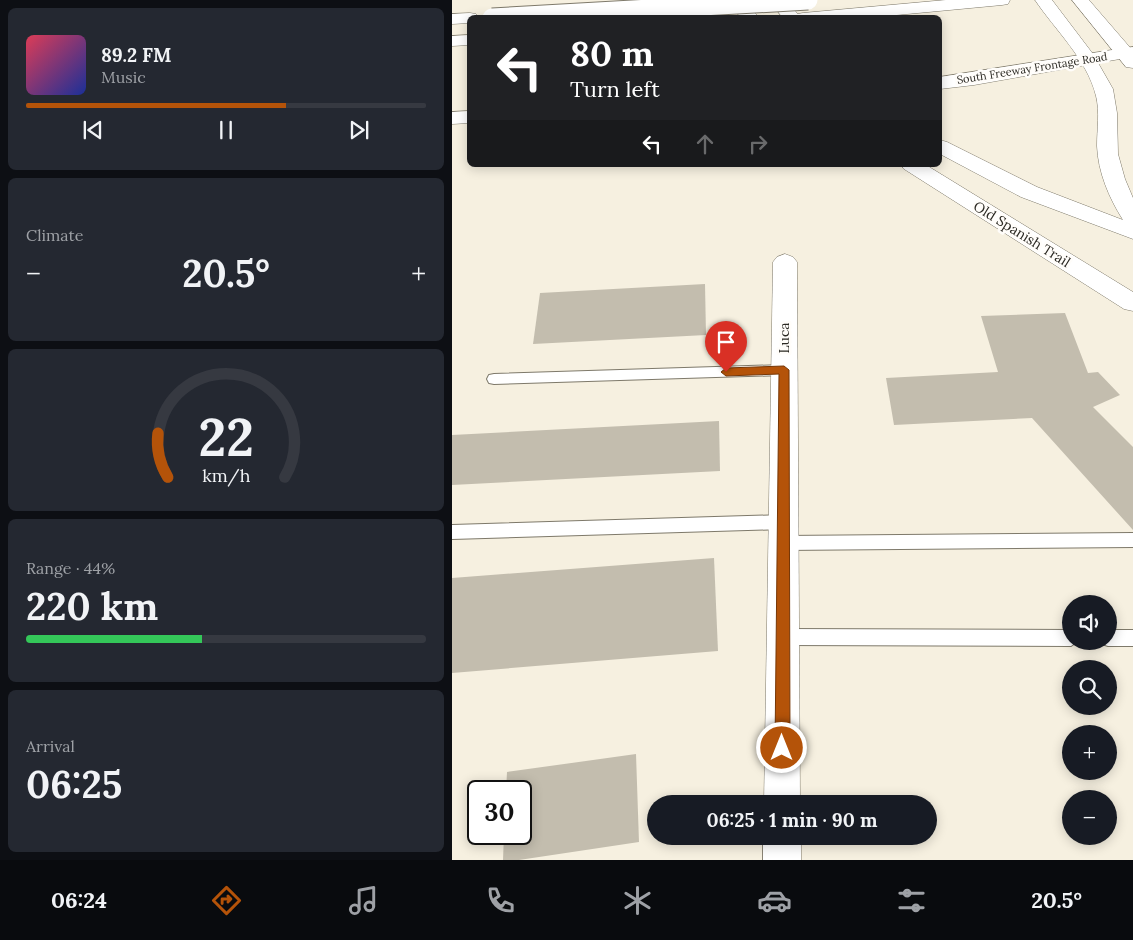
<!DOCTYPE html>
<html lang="en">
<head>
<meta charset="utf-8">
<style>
	body { margin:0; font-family:Lora,serif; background:#242831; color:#f1f3f6; height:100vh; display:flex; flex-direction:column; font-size:19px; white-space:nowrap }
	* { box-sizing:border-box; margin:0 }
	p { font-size:16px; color:#9ea1a6 }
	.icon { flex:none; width:28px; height:28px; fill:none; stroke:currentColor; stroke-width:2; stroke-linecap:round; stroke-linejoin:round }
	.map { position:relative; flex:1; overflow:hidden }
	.side { display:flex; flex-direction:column; gap:8px; padding:8px; background:#0d0f14; width:452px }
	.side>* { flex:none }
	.top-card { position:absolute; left:15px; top:15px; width:475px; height:152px; border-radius:8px; box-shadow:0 2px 12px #0003; background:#202124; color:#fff; overflow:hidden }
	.controls { position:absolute; left:610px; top:595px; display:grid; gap:10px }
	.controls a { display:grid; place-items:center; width:55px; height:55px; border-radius:50%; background:#171b24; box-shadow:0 2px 12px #0003; font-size:25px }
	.speed { position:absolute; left:15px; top:780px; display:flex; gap:10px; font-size:25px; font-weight:700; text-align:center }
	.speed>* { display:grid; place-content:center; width:65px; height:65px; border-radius:50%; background:#171b24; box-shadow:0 2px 12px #0003; line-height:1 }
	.speed .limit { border:2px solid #111; border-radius:8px; background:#fff; color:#111 }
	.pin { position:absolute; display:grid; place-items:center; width:42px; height:42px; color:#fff; margin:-51px -21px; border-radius:50% 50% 50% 0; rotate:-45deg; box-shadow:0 0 5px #0007 }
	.pin .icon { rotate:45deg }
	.me { position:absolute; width:55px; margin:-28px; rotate:0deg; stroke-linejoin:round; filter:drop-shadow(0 0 4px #0008) }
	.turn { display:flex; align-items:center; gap:18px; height:105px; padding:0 20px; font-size:22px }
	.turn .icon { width:65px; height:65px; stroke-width:2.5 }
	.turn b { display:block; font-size:35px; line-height:42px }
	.lanes { display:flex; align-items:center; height:48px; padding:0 20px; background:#0003; justify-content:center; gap:25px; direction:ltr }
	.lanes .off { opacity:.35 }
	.big { font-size:38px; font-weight:800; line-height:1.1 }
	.side .card { flex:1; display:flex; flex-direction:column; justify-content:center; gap:8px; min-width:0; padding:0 18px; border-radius:8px; background:#242831 }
	.side .dial { align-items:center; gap:0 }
	.dial svg { height:130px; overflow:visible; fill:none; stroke:#363941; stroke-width:7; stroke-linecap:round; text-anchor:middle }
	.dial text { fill:#f1f3f6; stroke:none }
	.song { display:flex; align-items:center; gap:15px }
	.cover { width:60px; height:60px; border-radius:8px; background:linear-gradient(135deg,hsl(350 70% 55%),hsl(230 70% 35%)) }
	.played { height:5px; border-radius:2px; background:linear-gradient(90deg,#b45309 65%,#363941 65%) }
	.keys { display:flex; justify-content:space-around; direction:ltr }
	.heat { display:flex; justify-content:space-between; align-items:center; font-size:28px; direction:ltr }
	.charge { height:8px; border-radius:4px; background:linear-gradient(90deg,#34c759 44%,#363941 0) }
	.trip { position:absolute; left:195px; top:795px; width:290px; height:50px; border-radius:25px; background:#171b24; box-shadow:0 2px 12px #0003; font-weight:800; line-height:50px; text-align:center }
	.dock { display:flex; height:80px; justify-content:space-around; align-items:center; background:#090b0e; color:#9ea1a6 }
	.dock .icon { width:35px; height:35px }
	.dock .active { color:#b45309 }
	.dock b { font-size:22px; color:#f1f3f6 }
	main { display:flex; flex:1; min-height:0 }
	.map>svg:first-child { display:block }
</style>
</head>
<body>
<main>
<section class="side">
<div class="card">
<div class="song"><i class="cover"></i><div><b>89.2 FM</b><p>Music</p></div></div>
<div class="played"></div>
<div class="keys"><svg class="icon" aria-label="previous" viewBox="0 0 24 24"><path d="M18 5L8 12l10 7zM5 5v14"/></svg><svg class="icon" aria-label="pause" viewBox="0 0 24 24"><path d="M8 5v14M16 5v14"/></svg><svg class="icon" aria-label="next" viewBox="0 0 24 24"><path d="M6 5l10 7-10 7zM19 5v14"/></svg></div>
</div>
<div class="card"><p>Climate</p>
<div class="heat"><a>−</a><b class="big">20.5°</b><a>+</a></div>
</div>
<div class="card dial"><svg viewBox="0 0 100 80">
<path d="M14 69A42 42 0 1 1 86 69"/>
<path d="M14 69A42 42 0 0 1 8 42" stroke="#b45309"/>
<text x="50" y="56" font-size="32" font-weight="700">22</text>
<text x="50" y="72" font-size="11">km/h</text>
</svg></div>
<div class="card"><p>Range · 44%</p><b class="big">220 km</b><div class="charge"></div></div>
<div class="card"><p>Arrival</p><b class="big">06:25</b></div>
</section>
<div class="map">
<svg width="681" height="860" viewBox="0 0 681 860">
	<rect width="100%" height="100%" fill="#f6f0e0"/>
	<g fill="#c3bdae">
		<path d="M253,284L254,335L81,344L88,293Z"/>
		<path d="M613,313L636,373L646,372L668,395L641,407L681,447V530L580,418L442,425L434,378L546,372L529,316Z"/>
		<path d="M267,421L268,471L0,485V435Z"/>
		<path d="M262,558L266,651L0,673V578Z"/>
		<path d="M184,754L187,842L67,860H51L52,834H69V791H54L55,772Z"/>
	</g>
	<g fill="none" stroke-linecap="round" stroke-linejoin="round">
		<defs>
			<g id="service">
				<path d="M332,365L337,366L339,370L337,374L332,375L42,384L37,383L35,379L37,375L42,374Z"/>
				<path d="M331,515L337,517L339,522L337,527L331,529L0,539V525Z"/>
				<path d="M681,533V547L331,550L325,548L323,543L325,538L331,536Z"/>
				<path d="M331,629L619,630V641H626L619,646L331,645L325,643L322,637L325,631Z"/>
				<path d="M656,630H681V646H656L650,644L649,641H656Z"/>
			</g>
			<g id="minor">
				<path d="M333,254L341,257L345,262L348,804H312L321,262L325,257Z"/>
				<rect x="311" y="836" width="38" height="24"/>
			</g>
			<g id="secondary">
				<path d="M673,48L681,51L679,57L522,85L488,89V77Z"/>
				<path d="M18,111V123L0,124V112Z"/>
			</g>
			<g id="primary">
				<path d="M276,0H293L307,18H289Z"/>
				<path d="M317,0H334L349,18H331Z"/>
				<path d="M583,0H600L641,54L661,89L665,113L666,154L673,179L681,198V239L569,197L488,154V140L495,142L585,187L671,220C657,198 646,172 645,146C645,129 648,112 644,96C635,59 603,30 583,0Z"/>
				<path d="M620,0H637L681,51V68L674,67Z"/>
				<path d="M449,165H474L681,292V311L672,309L452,169Z"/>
			</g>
			<g id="motorway">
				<path d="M494,0H558L556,4L550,5L413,18H343L345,14L351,13Z"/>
				<path d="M18,13L24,14L26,18H18V23L0,24V14Z"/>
				<path d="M18,35V45L0,46V36Z"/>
				<path d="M681,47V58L667,57L664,53L667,49Z"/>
			</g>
		</defs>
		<use href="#service" stroke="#7e796a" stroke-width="2"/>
		<use href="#minor" stroke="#7e796a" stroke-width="1"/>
		<use href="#secondary" stroke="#7e796a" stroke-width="1"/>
		<use href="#primary" stroke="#7e796a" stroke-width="1"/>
		<use href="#motorway" stroke="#7e796a" stroke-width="1"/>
		<use href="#service" fill="#fff" fill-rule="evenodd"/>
		<use href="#minor" fill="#fff" fill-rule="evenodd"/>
		<use href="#secondary" fill="#fff" fill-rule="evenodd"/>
		<use href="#primary" fill="#fff" fill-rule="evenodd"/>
		<use href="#motorway" fill="#fff" fill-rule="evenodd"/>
		<defs>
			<path id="motorway-bridge" d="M40,18L356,0"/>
		</defs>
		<use href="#motorway-bridge" stroke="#7e796a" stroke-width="21" stroke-linecap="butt"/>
		<use href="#motorway-bridge" stroke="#fff" stroke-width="19"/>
	</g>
	<path fill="#b45309" stroke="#753606" d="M332,366L337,370L338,748L335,753L330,755L325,753L323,748L327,374L274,376L269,372L274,368Z"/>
	<g text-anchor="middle" stroke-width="5" stroke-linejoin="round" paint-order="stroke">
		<g font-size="11" fill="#2a2822" stroke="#fffdfa">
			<text transform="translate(580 68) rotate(-9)" y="4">South Freeway Frontage Road</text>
		</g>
		<g font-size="14" fill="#2a2822" stroke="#fffdfa">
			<text transform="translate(570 234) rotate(32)" y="5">Old Spanish Trail</text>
			<text transform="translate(332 338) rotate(-90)" y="5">Luca</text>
		</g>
	</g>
</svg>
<div class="controls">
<a><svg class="icon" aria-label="sound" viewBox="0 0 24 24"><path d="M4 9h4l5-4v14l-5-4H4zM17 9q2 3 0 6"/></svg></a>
<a><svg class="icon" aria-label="search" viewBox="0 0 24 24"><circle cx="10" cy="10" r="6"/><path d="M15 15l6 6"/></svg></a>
<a>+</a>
<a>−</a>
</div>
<div class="speed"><div class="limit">30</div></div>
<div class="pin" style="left:274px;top:372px;background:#d93025"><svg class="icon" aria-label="arrive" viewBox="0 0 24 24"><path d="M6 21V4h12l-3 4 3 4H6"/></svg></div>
<svg class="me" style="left:330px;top:748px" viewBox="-20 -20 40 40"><circle r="17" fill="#b45309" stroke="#fff" stroke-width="3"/><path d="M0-11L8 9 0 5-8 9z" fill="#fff"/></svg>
<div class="trip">06:25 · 1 min · 90 m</div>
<div class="top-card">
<div class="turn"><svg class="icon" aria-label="left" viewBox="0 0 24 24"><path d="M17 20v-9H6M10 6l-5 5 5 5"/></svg><div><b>80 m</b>Turn left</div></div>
<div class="lanes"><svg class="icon" aria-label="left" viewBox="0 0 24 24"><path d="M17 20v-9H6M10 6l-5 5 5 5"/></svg><svg class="icon off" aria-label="ahead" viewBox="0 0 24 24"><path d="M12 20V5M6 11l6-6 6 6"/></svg><svg class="icon off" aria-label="right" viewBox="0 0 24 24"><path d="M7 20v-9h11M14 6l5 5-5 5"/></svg></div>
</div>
</div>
</main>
<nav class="dock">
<b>06:24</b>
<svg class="icon active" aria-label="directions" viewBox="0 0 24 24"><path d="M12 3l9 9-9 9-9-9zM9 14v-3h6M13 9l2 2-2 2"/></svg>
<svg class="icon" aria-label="music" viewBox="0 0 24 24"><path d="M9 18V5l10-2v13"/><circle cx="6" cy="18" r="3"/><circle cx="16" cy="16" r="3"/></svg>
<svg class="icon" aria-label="phone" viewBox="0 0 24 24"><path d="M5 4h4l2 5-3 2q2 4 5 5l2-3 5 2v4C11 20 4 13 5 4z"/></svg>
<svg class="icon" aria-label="climate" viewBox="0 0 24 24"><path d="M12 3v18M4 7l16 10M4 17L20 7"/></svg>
<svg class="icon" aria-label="car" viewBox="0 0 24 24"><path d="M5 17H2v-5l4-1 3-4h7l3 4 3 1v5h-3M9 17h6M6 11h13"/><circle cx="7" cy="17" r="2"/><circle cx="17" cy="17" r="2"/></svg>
<svg class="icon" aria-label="filters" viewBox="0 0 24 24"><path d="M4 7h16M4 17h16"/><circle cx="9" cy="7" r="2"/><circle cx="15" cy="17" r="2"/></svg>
<b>20.5°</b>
</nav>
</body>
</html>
